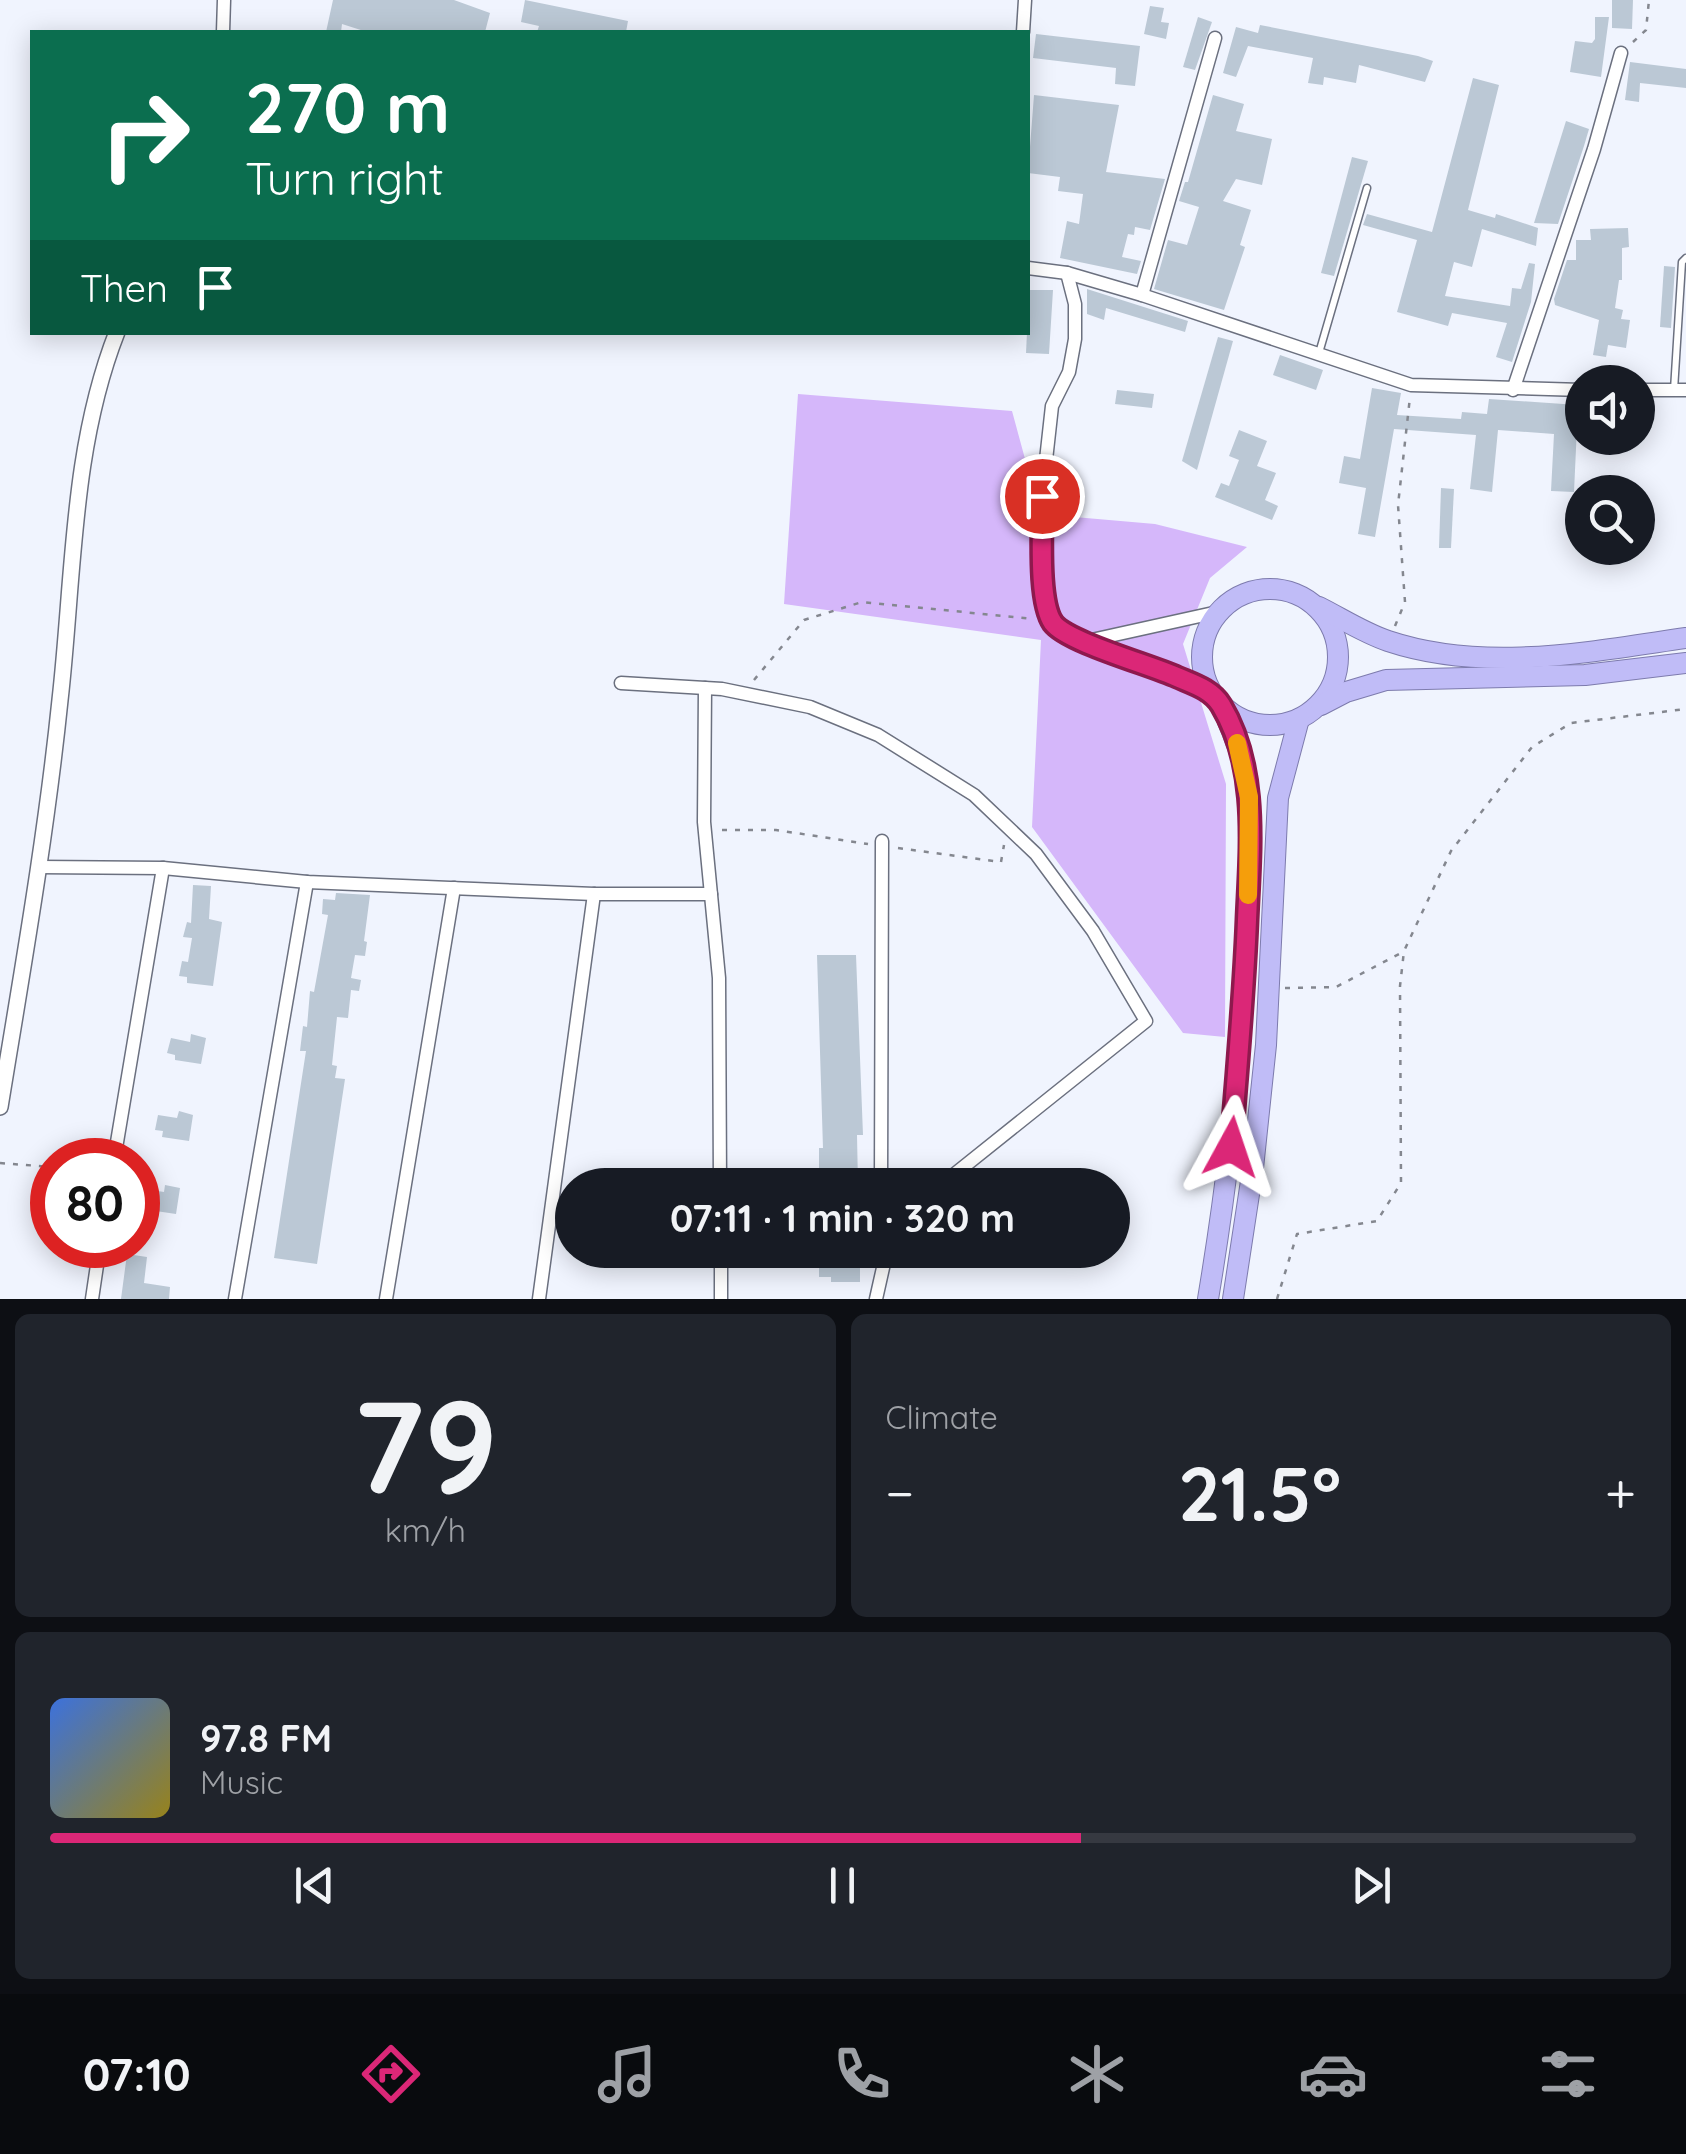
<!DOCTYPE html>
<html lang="en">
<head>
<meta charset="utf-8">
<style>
	body { margin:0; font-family:Quicksand,sans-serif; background:#20242c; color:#f1f3f6; height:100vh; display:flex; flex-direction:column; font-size:38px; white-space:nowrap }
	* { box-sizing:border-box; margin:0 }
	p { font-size:32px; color:#9ea1a6 }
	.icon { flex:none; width:55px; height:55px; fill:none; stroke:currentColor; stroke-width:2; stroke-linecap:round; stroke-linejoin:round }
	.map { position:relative; height:1299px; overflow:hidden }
	.details { display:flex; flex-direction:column; gap:15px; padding:15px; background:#0d0f14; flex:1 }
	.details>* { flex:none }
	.hud { position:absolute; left:30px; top:30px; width:1000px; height:305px; border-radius:0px; box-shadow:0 5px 25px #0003; background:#0b6e4f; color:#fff; overflow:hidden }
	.buttons { position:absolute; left:1565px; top:365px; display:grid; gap:20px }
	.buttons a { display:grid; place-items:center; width:90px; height:90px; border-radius:50%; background:#171b24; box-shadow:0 5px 25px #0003; font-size:50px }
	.speed { position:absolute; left:30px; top:1138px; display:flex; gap:20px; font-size:50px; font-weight:700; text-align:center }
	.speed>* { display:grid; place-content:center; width:130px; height:130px; border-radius:50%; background:#171b24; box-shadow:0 5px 25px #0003; line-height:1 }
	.speed .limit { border:15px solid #d22; background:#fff; color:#111 }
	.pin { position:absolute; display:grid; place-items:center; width:85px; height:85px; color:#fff; margin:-42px; border:5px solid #fff; border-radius:50%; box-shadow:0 2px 10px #0007 }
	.me { position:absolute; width:110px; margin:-55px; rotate:5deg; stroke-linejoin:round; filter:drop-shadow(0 0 8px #0008) }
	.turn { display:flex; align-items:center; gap:35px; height:210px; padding:0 50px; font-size:45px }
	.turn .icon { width:130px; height:130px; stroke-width:2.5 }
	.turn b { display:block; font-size:70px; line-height:85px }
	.then { display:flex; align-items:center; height:95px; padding:0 50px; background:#0003; gap:20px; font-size:38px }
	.big { font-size:75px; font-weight:700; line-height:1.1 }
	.details .tile { flex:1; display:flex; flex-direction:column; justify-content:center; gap:15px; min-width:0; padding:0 35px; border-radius:15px; background:#20242c }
	.details .dial { align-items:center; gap:0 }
	.dial b { font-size:130px; line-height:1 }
	.song { display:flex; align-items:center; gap:30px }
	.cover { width:120px; height:120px; border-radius:15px; background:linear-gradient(135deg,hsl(220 70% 55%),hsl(50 70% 35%)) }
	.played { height:10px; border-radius:5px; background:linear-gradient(90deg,#db2777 65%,#363941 65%) }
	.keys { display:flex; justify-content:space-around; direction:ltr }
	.heat { display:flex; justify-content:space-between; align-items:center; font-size:55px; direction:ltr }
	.details .tiles { flex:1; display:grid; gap:15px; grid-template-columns:1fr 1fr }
	.tile:last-child { grid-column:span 2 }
	.trip { position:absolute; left:555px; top:1168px; width:575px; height:100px; border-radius:50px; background:#171b24; box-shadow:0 5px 25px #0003; font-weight:700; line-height:100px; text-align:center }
	.dock { display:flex; height:160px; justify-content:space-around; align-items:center; background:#090b0e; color:#9ea1a6 }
	.dock .icon { width:70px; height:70px }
	.dock .active { color:#db2777 }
	.dock b { font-size:45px; color:#f1f3f6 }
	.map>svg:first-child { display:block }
</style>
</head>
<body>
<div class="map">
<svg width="1686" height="1299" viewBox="0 0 1686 1299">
	<rect width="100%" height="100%" fill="#f0f4fe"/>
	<path fill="#d5b7fa" d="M798,394L1012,411L1040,514L1155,524L1247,547L1210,578L1183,644L1226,784L1225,1037L1183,1033L1032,827L1041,640L784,604Z"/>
	<g fill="#bbc8d5">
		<path d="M333,0H454L490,13L485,32H367L342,24L341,32H326Z"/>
		<path d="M525,0L628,21L626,32H537L539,26L521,22Z"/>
		<path d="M1612,0H1633L1632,29L1612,28Z"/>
		<path d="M1150,6L1164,8L1161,22L1169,23L1166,39L1144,34Z"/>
		<path d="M1198,17L1212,22L1195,70L1183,67Z"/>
		<path d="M1595,17H1609L1601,77L1570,72L1575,41L1592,43L1595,39Z"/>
		<path d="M1260,25L1418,56L1433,61L1425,82L1359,65L1356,83L1324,77L1323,85L1308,83L1313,58L1248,46L1236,77L1223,73L1236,27L1258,33Z"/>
		<path d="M1036,34L1140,46L1135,86L1115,84L1116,68L1033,58Z"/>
		<path d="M1630,62L1686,69V88L1640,83L1639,102L1625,100Z"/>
		<path d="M1473,78L1499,85L1468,210L1495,218L1496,214L1538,228L1536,246L1482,229L1472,267L1454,262L1445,296L1510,306L1512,288L1521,289L1529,263L1535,264L1531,302L1512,362L1496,357L1507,323L1452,313L1448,326L1397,312L1417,240L1363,225L1367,214L1432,232Z"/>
		<path d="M1034,95L1119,105L1106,172L1165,179L1150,230L1135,227L1134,235L1128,234L1122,257L1141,261L1137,274L1060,258L1067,221L1079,224L1083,194L1058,191L1060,177L1028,173Z"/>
		<path d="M1213,95L1244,104L1236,131L1272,139L1262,185L1236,179L1223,201L1251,210L1240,245L1245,247L1224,310L1154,289L1168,240L1187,245L1199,207L1179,201L1185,182H1188Z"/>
		<path d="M1566,121L1589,129L1584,146L1558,224L1534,223Z"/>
		<path d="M1352,157L1368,161L1334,276L1321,273Z"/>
		<path d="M1628,228L1629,247L1622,248V280H1619L1615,308L1623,310L1621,319L1630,320L1626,348L1608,345L1606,357L1593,355L1599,320L1555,305L1554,299L1567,260H1576V240H1591L1590,229Z"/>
		<path d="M1664,266L1675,267L1671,328L1660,327Z"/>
		<path d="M1087,289L1188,321L1185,332L1106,308L1104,320L1087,314Z"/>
		<path d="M1029,290H1053L1049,354L1026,353Z"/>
		<path d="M1218,337L1233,341L1197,470L1182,461Z"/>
		<path d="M1280,355L1323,370L1316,390L1273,375Z"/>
		<path d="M1372,388L1401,393L1397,415L1461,419L1462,412L1487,414L1489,399L1578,405L1574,492L1551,491L1554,434L1498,430L1492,492L1470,489L1476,435L1394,429L1375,537L1358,534L1366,488L1339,483L1344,456L1360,459Z"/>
		<path d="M1117,390L1154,394L1152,408L1115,404Z"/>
		<path d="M1239,430L1267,441L1257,466L1276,473L1265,500L1278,506L1272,520L1215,497L1221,483L1229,486L1239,460L1229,456Z"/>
		<path d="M1441,488L1454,489L1451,548H1439Z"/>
		<path d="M193,885L211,886L209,919L222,922L213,986L187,983V977L179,976L182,961L188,962L192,938L183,937L187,922L191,923Z"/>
		<path d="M336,893L370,895L364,941L367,942L365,956L355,955L351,978L361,980L359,991L351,990L348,1018L337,1017L332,1065L337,1066L335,1078L345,1079L317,1264L274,1258L306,1051H300L303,1026L307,1027L310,991L314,992L328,915L322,914L323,899L335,900Z"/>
		<path d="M817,955H856L863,1135H857L858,1185H819V1148H823Z"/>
		<path d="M191,1034L206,1038L201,1064L175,1060V1055L167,1053L171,1038L190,1042Z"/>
		<path d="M179,1111L193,1115L189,1141L162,1137L163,1131L155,1130L158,1115L177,1118Z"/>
		<path d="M165,1185L180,1188L176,1214L149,1210L150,1205L141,1204L145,1189L164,1192Z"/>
		<path d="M819,1250H860V1282H831V1277H819Z"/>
		<path d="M127,1254L147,1257L144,1283L170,1287L169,1299H121Z"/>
	</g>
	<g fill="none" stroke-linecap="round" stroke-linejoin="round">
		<defs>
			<g id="service">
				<path d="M1319,353L1367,188"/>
				<path d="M1674,390L1682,262L1686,258"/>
			</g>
			<g id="minor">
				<path d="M223,32L224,0"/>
				<path d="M1023,32L1025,0"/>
				<path d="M1028,268L1067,273L1142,295L1411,385L1582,390"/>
				<path d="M1067,273L1075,304V339L1069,372L1052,406L1042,496L1045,598L1050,620L1062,633L1147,663L1211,692"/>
				<path d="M1142,295L1215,38"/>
				<path d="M1513,390L1594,149L1621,53"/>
				<path d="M1638,390H1686"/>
				<path d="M1087,641L1218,612"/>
				<path d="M621,683L722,689L810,707L878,735L974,795L1036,854L1093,931L1146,1021L941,1185"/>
				<path d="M705,688L704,822L719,978L720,1185"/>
				<path d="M39,867L163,868L307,882L594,894H711"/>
				<path d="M114,1160L163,868"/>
				<path d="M881,1185L882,841"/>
				<path d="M721,1250V1299"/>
				<path d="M92,1299L100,1245"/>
				<path d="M235,1299L307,882"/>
				<path d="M386,1299L454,888"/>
				<path d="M539,1299L594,894"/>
				<path d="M876,1299L887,1250"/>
			</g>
			<path id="tertiary" d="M0,1107C22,972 46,837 60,700C74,577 71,449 117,332"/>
			<g id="trunk">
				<circle cx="1270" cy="657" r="68"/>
				<path d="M1319,607C1341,618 1364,633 1388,641C1484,673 1589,652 1686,638"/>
				<path d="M1321,705L1346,692L1386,680L1585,675L1686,663"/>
				<path d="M1208,1299C1228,1179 1242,1058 1246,936C1248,891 1252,844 1249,799C1247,766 1234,735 1221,705"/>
				<path d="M1233,1299L1253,1168L1266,1045L1278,798L1299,719"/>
			</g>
		</defs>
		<use href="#service" stroke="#6b707f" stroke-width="9"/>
		<use href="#minor" stroke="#6b707f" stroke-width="15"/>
		<use href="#tertiary" stroke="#6b707f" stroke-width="18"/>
		<use href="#trunk" stroke="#7d7bad" stroke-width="22"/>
		<g stroke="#84878f" stroke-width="2.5" stroke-dasharray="5 8" stroke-linecap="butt">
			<path d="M1633,42L1646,30L1649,0"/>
			<path d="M1395,626L1405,602L1398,505L1410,397"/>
			<path d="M754,680L804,620L862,602L1034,619"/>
			<path d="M722,830H776L868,844"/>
			<path d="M898,848L1001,862L1004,845"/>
			<path d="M1285,988L1336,987L1403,952"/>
			<path d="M0,1163L52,1167"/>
			<path d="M1277,1299L1297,1234L1377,1221L1401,1183L1400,986L1404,951L1451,851L1532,747L1571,723L1686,709"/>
		</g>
		<use href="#service" stroke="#fff" stroke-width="6"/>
		<use href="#minor" stroke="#fff" stroke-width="12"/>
		<use href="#tertiary" stroke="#fff" stroke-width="15"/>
		<use href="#trunk" stroke="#c0bcf7" stroke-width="20"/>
	</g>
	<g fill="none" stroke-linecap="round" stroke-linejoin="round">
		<defs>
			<path id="route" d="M1042,496C1043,525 1037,600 1053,623C1067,642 1151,665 1177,677C1193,684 1211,689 1221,705C1259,768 1250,849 1247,920C1244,996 1237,1071 1231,1147"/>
		</defs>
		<use href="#route" stroke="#8e194d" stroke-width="25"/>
		<use href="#route" stroke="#db2777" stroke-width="18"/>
		<path stroke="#f59e0b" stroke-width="18" d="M1237,743L1249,797L1248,895"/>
	</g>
</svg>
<div class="buttons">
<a><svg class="icon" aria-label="sound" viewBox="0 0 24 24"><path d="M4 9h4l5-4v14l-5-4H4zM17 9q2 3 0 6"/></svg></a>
<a><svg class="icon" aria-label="search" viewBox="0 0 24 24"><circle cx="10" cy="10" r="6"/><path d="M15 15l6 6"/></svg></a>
</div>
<div class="speed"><div class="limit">80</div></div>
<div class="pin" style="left:1042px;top:496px;background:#d93025"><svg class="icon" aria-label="arrive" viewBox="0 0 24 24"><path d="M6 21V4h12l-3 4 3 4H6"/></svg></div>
<svg class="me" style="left:1231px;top:1147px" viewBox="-20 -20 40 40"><path d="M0-17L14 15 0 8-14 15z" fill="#db2777" stroke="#fff" stroke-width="4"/></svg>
<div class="trip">07:11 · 1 min · 320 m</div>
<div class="hud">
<div class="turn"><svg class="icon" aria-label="right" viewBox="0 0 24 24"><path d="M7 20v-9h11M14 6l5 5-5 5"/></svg><div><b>270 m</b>Turn right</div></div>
<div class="then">Then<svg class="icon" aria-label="arrive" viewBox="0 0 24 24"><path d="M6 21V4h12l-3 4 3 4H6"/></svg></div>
</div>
</div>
<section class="details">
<div class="tiles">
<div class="tile dial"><b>79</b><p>km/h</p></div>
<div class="tile"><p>Climate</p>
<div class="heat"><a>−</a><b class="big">21.5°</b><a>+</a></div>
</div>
<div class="tile">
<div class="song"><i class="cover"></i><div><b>97.8 FM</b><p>Music</p></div></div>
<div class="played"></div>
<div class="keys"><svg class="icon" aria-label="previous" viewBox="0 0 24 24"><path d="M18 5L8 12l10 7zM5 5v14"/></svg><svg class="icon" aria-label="pause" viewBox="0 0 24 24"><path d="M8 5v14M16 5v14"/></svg><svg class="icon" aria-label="next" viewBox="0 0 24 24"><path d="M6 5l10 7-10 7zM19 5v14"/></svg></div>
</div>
</div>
</section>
<nav class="dock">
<b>07:10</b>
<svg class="icon active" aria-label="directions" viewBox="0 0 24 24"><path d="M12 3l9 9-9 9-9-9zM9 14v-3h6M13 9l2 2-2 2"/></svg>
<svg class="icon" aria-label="music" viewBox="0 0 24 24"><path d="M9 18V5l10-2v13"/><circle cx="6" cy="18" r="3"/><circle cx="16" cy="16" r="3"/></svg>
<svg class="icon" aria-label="phone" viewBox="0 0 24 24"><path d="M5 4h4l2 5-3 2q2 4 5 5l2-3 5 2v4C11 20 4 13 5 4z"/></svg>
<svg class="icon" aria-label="climate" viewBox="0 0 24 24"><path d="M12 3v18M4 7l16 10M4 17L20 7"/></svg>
<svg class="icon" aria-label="car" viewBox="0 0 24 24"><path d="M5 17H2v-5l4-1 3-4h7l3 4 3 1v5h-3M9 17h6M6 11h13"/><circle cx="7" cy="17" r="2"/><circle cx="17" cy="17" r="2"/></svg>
<svg class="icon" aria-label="filters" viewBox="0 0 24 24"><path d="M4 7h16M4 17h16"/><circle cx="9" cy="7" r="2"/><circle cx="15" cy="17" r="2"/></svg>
</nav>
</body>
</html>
